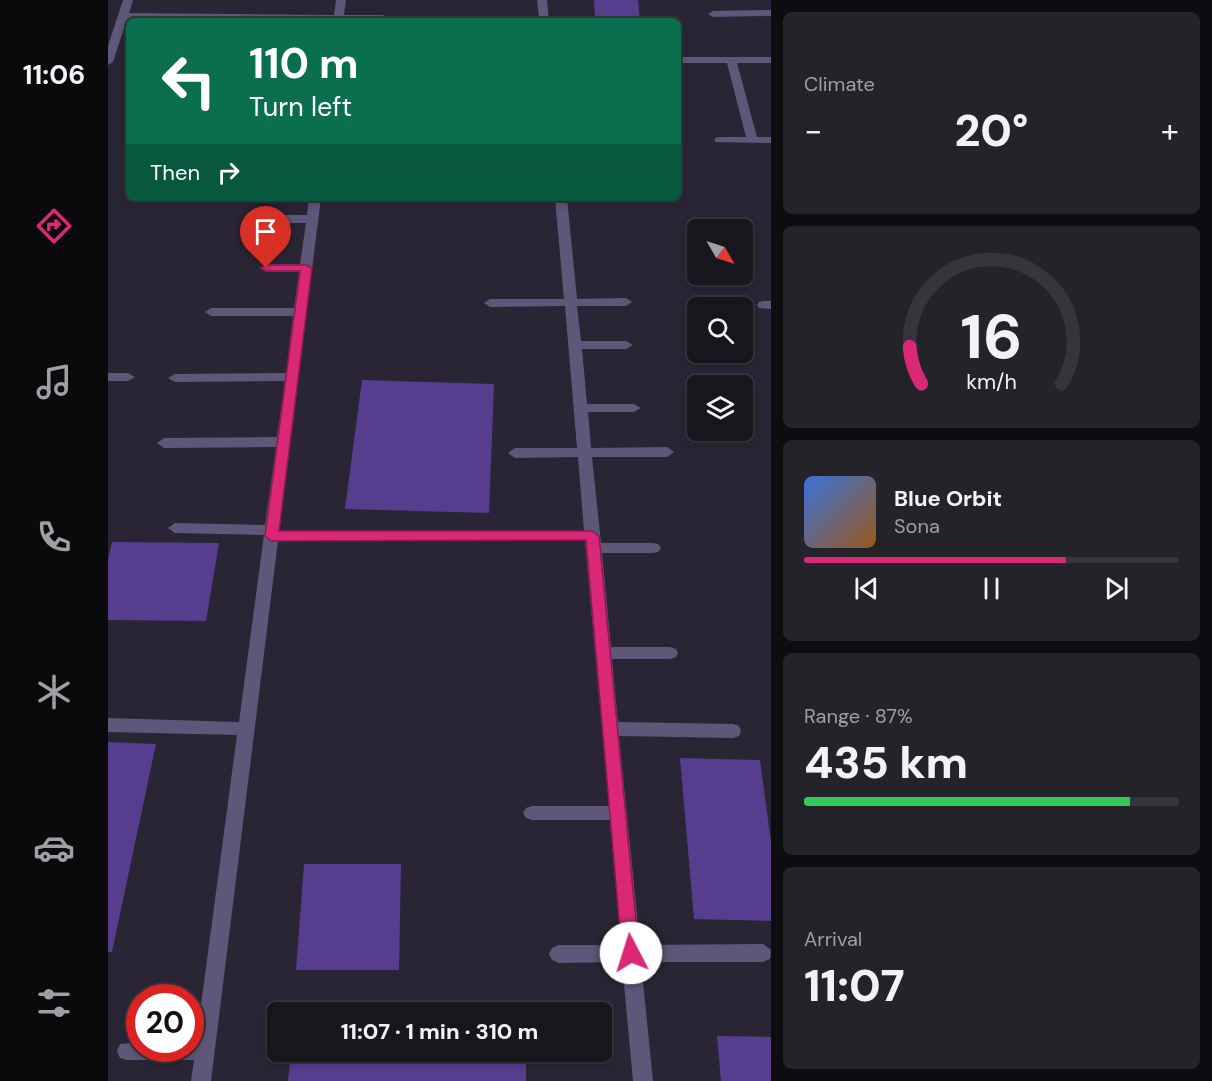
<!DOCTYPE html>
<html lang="en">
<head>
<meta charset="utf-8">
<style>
	body { margin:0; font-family:"DM Sans",sans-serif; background:#25232a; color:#f1f3f6; height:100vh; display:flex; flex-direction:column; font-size:22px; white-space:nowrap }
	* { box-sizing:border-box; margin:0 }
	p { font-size:20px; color:#9f9fa4 }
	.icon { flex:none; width:33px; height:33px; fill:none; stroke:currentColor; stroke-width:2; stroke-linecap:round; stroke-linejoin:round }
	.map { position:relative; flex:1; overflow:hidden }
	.sheet { display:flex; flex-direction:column; gap:12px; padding:12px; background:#0d0c10; width:441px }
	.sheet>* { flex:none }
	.guide { position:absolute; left:18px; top:18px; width:555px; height:183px; border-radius:9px; box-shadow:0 3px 9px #0003,0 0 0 2px #36353b; background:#0b6e4f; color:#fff; overflow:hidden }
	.needle { width:39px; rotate:129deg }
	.controls { position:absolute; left:579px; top:219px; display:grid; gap:12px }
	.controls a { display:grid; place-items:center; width:66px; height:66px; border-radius:9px; background:#18161d; box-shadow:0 3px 9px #0003,0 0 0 2px #36353b; font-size:30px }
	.speed { position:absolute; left:18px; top:984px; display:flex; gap:12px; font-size:30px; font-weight:700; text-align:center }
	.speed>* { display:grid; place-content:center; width:78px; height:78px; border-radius:50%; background:#18161d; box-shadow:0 3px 9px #0003,0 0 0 2px #36353b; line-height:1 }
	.speed .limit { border:9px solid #d22; background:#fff; color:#111 }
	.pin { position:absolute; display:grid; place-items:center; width:51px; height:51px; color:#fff; margin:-62px -26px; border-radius:50% 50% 50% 0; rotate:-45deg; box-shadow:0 0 6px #0007 }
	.pin .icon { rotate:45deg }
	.me { position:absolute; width:66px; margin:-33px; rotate:355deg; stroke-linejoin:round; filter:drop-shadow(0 0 4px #0008) }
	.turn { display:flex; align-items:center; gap:21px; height:126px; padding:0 24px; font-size:27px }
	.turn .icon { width:78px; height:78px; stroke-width:2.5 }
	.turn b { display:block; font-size:42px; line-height:51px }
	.then { display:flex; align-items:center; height:57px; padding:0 24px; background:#0003; gap:12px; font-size:22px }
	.big { font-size:45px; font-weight:800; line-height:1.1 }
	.sheet .tile { flex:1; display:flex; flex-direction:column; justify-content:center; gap:9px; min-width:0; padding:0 21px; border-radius:9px; background:#25232a }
	.sheet .dial { align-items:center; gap:0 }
	.dial svg { height:156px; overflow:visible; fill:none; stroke:#36353b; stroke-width:7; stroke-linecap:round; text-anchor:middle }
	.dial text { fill:#f1f3f6; stroke:none }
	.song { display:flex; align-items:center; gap:18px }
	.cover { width:72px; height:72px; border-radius:9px; background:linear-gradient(135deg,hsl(220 70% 55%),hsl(30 70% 35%)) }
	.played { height:6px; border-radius:3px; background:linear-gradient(90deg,#db2777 70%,#36353b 70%) }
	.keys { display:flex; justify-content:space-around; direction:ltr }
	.heat { display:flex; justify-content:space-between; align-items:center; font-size:33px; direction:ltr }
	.charge { height:9px; border-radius:4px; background:linear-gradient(90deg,#34c759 87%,#36353b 0) }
	.trip { position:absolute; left:159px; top:1002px; width:345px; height:60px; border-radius:9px; background:#18161d; box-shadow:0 3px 9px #0003,0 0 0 2px #36353b; font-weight:800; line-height:60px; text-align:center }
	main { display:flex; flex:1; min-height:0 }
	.tabs { display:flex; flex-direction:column; width:108px; justify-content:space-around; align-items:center; background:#0a090c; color:#9f9fa4 }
	.tabs .icon { width:42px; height:42px }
	.tabs .selected { color:#db2777 }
	.tabs b { font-size:27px; color:#f1f3f6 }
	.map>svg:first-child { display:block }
</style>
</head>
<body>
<main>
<nav class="tabs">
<b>11:06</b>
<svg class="icon selected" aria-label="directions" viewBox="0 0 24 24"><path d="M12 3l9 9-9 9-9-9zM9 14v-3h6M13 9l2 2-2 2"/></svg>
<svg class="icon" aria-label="music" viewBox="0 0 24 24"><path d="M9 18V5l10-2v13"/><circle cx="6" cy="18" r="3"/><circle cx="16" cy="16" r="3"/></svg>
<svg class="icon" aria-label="phone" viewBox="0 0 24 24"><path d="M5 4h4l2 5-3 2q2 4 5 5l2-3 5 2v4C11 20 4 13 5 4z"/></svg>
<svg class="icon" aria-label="climate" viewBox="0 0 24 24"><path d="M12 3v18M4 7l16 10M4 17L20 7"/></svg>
<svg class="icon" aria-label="car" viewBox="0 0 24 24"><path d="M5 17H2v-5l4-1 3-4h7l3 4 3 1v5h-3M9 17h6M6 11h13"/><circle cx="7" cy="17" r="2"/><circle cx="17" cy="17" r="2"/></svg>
<svg class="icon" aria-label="filters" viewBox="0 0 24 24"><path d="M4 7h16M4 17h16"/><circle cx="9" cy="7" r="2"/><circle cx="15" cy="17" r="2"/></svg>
</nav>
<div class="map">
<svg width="663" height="1081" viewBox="0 0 663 1081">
	<rect width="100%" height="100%" fill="#201e27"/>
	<path fill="#292534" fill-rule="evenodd" d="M0,0H663V1081H0ZM21,21H570V198H21ZM590,230H634V274H590ZM590,308H634V352H590ZM590,386H634V430H590ZM32,998H82V1048H32ZM170,1012H494V1052H170Z"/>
	<g fill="#573d8d">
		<path d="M486,0H530L532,21H487Z"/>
		<path d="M254,380L386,384L381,513L237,509Z"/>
		<path d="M4,542L111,543L98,621L0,620V559Z"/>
		<path d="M0,742L48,744L4,952H0Z"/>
		<path d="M572,758L652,760L663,842V921L586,919Z"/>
		<path d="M196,864H293L291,970H188Z"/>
		<path d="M188,1007L364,1011V1012H187Z"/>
		<path d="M609,1036L663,1037V1081H613Z"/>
		<path d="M183,1052H418V1081H180Z"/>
	</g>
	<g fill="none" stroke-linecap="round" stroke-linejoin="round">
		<g fill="#5f577a" fill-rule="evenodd">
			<path d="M15,0H25L21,13L226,15L228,0H238L236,15H275L280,18L275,21L19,19L5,62L0,65V46Z"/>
			<path d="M429,0H439L441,21H425L431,18Z"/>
			<path d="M663,10V16L605,17L600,14L605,11Z"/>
			<path d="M570,57H663V63H629L649,137H663V143L607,142V138L611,137H638L619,63H570Z"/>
			<path d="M201,198H213L171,531H476L470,457L407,458L400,453L407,448H469L457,306L382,307L376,303L382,299H456L447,198H459L469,299L518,298L524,302L518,306H469L473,341H518L525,345L518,349H474L479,404H526L533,408L526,412H480L483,448L559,447L566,452L559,457H484L493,543H545L550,544L553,548L550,552L545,553H494L503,647H562L568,649L570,653L568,657L562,659H504L510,722L625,724L631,726L633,731L631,736L625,738L511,736L532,945L655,944L663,950L662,959L655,962H533L545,1081H525L514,962L451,963L444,960L441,954L444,948L451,945H513L502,820H424L418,818L415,813L418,808L424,806H501L477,541H170L103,1081H83L86,1060H19L12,1058L9,1051L12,1044L32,1042V1048H82V1042H88L129,735L0,732V718L131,722L156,535L67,533L60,528L67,523L157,525L168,447L56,448L49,443L56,438L169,437L177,381L67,382L60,378L67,374L178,373L185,316H103L97,312L103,308H186L191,272H158L152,268L158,264H192L198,223H163L157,219L163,215H199Z"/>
			<path d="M655,301H663V309L651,308L649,305L651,302Z"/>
			<path d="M0,373H20L27,377L20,381H0Z"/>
		</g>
	</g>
	<path fill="#db2777" stroke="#8e194d" stroke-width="1.5" d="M198,265L204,268L171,531H484L491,536L531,953L529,959L523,961L517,959L514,953L478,540L163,541L157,536L192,271H158L152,268L158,265Z"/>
</svg>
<div class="controls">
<a><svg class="needle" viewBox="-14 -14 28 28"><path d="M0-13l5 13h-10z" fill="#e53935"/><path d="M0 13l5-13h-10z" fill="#9f9fa4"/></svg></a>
<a><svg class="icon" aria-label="search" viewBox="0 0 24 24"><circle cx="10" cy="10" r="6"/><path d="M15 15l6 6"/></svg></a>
<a><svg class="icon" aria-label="layers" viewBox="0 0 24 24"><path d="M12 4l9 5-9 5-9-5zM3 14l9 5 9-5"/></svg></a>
</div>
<div class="speed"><div class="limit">20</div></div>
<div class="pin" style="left:158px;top:268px;background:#d93025"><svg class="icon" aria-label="arrive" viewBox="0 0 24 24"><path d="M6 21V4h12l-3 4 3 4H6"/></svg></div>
<svg class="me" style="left:523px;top:953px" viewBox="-20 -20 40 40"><circle r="19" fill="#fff"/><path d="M0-13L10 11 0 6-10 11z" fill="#db2777"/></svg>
<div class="trip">11:07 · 1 min · 310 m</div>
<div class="guide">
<div class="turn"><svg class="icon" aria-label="left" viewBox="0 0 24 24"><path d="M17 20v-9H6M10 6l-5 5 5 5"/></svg><div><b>110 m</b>Turn left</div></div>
<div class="then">Then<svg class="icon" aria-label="right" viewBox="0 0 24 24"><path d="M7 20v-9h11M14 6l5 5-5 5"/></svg></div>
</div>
</div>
<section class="sheet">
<div class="tile"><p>Climate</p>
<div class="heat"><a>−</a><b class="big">20°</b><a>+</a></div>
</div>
<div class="tile dial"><svg viewBox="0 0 100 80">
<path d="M14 69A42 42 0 1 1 86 69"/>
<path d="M14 69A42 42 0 0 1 8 50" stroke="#db2777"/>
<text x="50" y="56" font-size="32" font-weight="700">16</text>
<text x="50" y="72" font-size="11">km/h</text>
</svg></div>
<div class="tile">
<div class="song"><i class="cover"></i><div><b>Blue Orbit</b><p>Sona</p></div></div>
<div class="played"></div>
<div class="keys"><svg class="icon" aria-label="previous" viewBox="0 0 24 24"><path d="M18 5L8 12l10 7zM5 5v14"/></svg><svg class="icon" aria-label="pause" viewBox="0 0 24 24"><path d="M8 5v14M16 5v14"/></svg><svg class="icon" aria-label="next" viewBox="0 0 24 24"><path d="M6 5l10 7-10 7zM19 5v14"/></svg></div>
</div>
<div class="tile"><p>Range · 87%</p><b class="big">435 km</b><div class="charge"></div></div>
<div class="tile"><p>Arrival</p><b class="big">11:07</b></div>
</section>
</main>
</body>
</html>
